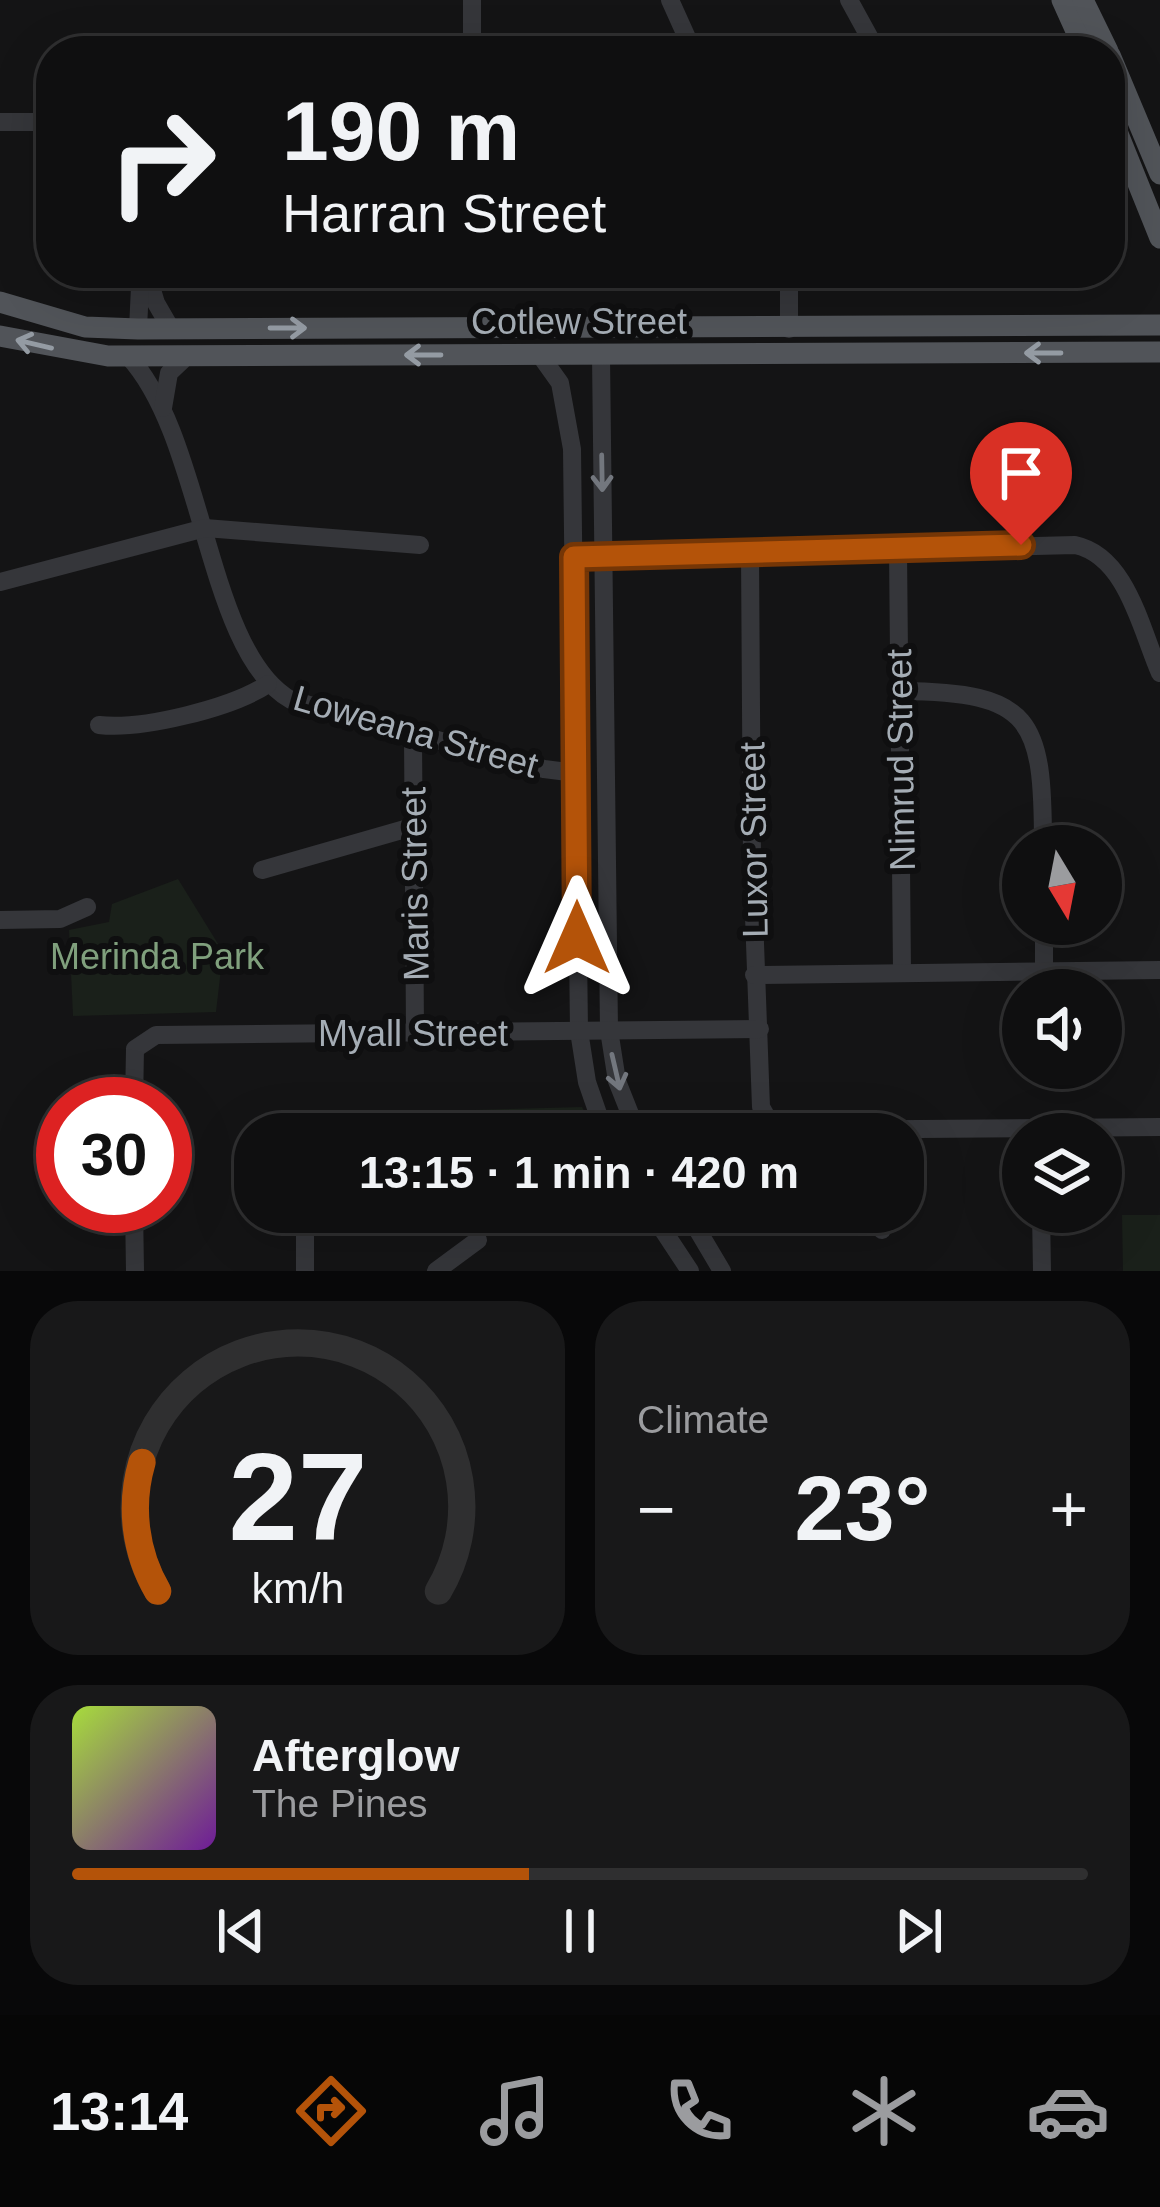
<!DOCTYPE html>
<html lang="en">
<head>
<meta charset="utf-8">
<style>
	body { margin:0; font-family:Helvetica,sans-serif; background:#181819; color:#f1f3f6; height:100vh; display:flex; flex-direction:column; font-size:45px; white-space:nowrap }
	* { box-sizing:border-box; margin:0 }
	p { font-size:39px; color:#9b9c9f }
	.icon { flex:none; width:66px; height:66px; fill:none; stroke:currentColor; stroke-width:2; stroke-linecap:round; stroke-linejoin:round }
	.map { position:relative; height:1271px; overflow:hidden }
	.panel { display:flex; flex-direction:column; gap:30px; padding:30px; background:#080809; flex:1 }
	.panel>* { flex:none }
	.guide { position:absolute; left:36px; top:36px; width:1089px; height:252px; border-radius:48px; box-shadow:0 12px 48px #0002,0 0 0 3px #2f2f30; background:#0f0f10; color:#f1f3f6; overflow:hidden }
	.needle { width:78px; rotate:170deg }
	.fabs { position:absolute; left:1002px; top:825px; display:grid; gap:24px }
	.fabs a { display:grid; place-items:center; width:120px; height:120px; border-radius:50%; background:#0f0f10; box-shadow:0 12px 48px #0002,0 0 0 3px #2f2f30; font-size:60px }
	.speed { position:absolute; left:36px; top:1077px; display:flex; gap:24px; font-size:60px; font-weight:700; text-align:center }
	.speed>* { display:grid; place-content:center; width:156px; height:156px; border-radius:50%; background:#0f0f10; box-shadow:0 12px 48px #0002,0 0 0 3px #2f2f30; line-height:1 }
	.speed .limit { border:18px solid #d22; background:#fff; color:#111 }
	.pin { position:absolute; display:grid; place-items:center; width:102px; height:102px; color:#fff; margin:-123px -51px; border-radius:50% 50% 50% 0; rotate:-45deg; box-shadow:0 0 12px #0007 }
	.pin .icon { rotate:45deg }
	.me { position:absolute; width:132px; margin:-66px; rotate:0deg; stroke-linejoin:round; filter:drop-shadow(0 0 9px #0008) }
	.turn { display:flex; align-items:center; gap:42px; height:252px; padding:0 48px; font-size:54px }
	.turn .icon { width:156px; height:156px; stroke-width:2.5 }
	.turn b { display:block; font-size:84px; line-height:102px }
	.big { font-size:90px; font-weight:700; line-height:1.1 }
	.panel .card { flex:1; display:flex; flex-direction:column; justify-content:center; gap:18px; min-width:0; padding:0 42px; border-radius:48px; background:#181819 }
	.panel .dial { align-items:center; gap:0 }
	.dial svg { height:312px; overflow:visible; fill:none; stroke:#2f2f30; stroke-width:7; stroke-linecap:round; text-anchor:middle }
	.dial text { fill:#f1f3f6; stroke:none }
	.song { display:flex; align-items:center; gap:36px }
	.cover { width:144px; height:144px; border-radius:18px; background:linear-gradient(135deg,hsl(80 70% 55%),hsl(280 70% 35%)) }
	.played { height:12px; border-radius:6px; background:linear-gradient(90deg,#b45309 45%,#2f2f30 45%) }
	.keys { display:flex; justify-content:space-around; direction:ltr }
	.heat { display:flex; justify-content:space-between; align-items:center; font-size:66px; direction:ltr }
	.panel .tiles { flex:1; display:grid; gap:30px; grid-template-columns:1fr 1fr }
	.card:last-child { grid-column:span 2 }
	.trip { position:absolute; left:234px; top:1113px; width:690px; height:120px; border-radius:48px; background:#0f0f10; box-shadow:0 12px 48px #0002,0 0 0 3px #2f2f30; font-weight:700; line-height:120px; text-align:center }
	.tabs { display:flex; height:192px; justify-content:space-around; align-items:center; background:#060606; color:#9b9c9f }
	.tabs .icon { width:84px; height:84px }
	.tabs .selected { color:#b45309 }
	.tabs b { font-size:54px; color:#f1f3f6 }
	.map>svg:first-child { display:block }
</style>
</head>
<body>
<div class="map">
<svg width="1160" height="1271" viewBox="0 0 1160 1271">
	<rect width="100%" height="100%" fill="#141415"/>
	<g fill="#1a201a">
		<path d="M178,879L223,952L216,1012L73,1016L69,930L109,922L112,904Z"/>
		<path d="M582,1107L596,1134H400L399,1112Z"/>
		<path d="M1122,1215H1160V1271H1123Z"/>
	</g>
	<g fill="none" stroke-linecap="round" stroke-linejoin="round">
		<g stroke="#35363a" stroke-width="18">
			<path d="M670,0L693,51"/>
			<path d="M849,0L877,51"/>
			<path d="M472,51V0"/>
			<path d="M0,122H51"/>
			<path d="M147,273L156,303L171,329"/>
			<path d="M138,329L140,287L147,275"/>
			<path d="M789,329V273"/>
			<path d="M540,355L560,383L572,449L579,1031L587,1082L605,1134"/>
			<path d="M128,356C205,438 206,652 291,700L544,769L576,773"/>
			<path d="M601,356L609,1030L617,1081L638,1134"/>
			<path d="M163,408L169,373L187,356"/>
			<path d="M898,550L902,971"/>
			<path d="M750,554L752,861L761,1107L770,1123L787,1130L1160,1127"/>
			<path d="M574,557L1075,545C1127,556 1141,630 1160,673"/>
			<path d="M0,582L205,528L420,545"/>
			<path d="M900,691C1033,692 1043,719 1043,846"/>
			<path d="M99,725C142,730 232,708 268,684"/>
			<path d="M413,735L415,1033"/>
			<path d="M262,870L412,827"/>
			<path d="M0,920L60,919L87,907"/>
			<path d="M1044,924V971"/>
			<path d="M754,975L1160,970"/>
			<path d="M134,1104L135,1049L156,1035L760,1029"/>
			<path d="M134,1206L135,1271"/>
			<path d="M305,1212V1271"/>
			<path d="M651,1212L690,1271"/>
			<path d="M687,1212L722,1271"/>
			<path d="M881,1212L882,1230"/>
			<path d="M1041,1212L1042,1271"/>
			<path d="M436,1271L478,1240"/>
		</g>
		<g stroke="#515459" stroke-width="21">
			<path d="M1062,0L1085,51"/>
			<path d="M1083,0L1108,51"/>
			<path d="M1110,55L1160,174"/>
			<path d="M1110,114L1160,238"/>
			<path d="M0,302L85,327L138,329L1160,325"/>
			<path d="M0,336L108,356L1160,352"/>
		</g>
	</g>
	<defs><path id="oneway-shaft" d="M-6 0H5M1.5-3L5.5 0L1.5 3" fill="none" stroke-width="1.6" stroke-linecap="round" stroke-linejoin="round" transform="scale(3)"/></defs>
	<g stroke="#949ba3">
		<use href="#oneway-shaft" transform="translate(288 328)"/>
		<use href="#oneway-shaft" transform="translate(34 344) rotate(-167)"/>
		<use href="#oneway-shaft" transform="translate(1043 353) rotate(180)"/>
		<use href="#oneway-shaft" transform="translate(423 355) rotate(180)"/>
	</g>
	<g stroke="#73777e">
		<use href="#oneway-shaft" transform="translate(602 473) rotate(89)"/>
		<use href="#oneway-shaft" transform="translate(616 1072) rotate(77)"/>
	</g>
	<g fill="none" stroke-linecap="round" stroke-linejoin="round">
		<defs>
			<path id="route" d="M577,938L574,557L1021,545"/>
		</defs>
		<use href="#route" stroke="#753606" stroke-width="30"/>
		<use href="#route" stroke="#b45309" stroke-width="21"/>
	</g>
	<g text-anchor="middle" stroke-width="12" stroke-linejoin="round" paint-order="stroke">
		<g font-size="36" fill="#a5adb5" stroke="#0f0f10">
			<text x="579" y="334">Cotlew Street</text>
			<text transform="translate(416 731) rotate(16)" y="13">Loweana Street</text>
			<text transform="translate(900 760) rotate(-91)" y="13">Nimrud Street</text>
			<text transform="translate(753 840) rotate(-91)" y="13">Luxor Street</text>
			<text transform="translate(414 884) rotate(-91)" y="13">Maris Street</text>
			<text x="413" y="1046">Myall Street</text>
		</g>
		<g font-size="36" fill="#80a07d" stroke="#0f0f10">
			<text x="157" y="969">Merinda Park</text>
		</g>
	</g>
</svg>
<div class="fabs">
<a><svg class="needle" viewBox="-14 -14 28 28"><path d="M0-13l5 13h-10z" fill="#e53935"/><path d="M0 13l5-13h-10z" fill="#9b9c9f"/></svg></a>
<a><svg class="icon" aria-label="sound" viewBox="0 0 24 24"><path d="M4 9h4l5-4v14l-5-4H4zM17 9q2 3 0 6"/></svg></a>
<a><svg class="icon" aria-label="layers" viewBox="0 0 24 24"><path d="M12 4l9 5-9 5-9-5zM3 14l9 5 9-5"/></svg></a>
</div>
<div class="speed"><div class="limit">30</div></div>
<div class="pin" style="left:1021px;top:545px;background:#d93025"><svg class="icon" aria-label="arrive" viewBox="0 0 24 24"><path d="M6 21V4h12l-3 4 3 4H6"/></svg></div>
<svg class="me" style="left:577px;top:938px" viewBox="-20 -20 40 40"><path d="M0-17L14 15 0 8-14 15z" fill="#b45309" stroke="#fff" stroke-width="4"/></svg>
<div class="trip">13:15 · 1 min · 420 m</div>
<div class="guide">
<div class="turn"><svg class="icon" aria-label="right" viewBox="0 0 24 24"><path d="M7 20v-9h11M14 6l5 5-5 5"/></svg><div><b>190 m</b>Harran Street</div></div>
</div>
</div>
<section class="panel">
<div class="tiles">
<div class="card dial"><svg viewBox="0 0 100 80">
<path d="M14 69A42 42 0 1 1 86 69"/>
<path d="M14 69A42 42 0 0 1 10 36" stroke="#b45309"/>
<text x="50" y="56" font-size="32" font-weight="700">27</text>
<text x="50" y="72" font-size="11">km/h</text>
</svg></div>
<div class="card"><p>Climate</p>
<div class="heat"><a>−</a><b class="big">23°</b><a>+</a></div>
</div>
<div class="card">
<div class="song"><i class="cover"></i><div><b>Afterglow</b><p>The Pines</p></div></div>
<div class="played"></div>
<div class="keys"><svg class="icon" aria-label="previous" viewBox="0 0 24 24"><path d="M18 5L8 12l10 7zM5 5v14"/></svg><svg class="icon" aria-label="pause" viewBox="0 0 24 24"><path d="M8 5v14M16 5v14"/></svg><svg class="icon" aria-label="next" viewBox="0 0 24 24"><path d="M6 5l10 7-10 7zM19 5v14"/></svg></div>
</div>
</div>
</section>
<nav class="tabs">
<b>13:14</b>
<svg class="icon selected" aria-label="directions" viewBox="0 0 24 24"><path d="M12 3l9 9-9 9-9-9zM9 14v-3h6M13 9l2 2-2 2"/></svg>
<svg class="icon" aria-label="music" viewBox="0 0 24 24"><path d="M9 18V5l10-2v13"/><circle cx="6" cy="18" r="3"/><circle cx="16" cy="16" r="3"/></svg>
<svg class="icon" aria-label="phone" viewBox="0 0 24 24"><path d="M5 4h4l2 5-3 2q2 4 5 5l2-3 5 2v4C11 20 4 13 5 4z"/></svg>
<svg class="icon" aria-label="climate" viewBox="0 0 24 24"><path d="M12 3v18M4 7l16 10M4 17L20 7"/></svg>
<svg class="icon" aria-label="car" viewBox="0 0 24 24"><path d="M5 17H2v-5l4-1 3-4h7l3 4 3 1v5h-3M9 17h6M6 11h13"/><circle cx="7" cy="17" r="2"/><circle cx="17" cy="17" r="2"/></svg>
</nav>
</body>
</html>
